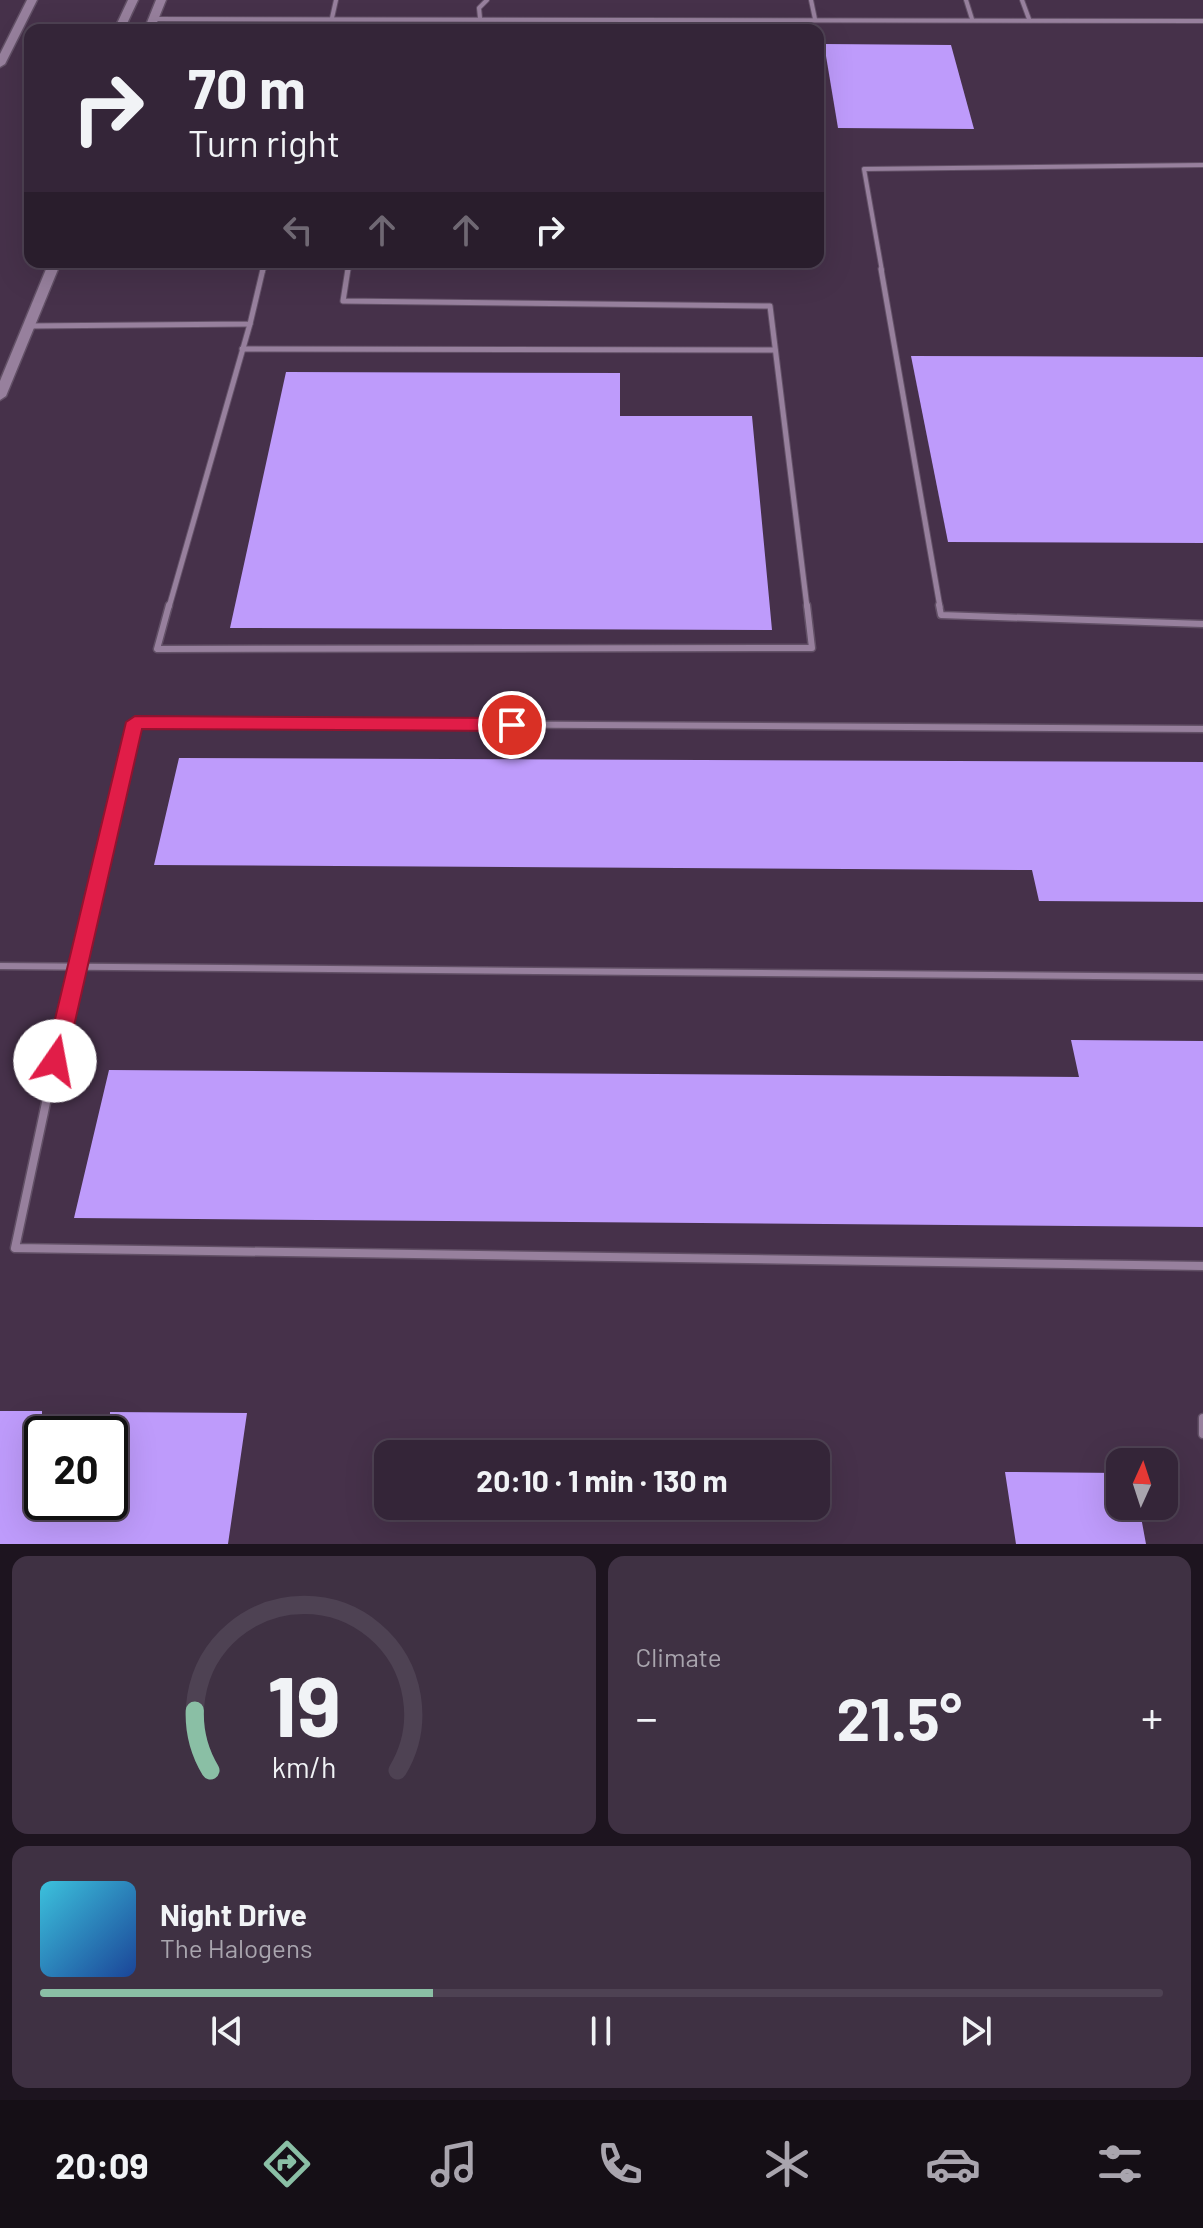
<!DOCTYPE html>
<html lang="en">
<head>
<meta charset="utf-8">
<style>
	body { margin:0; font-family:Barlow,sans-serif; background:#3f3143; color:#f1f3f6; height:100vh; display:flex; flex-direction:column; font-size:30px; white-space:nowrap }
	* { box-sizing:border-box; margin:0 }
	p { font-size:26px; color:#a9a5ae }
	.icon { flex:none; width:44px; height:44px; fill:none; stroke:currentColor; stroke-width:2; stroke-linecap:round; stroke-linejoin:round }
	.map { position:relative; height:1544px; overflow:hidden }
	.side { display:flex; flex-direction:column; gap:12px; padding:12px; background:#1d141f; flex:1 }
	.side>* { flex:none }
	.top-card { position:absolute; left:24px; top:24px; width:800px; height:244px; border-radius:16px; box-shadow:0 8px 32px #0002,0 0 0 2px #4e4253; background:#342538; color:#f1f3f6; overflow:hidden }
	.needle { width:52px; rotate:3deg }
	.fabs { position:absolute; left:1106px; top:1448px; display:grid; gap:16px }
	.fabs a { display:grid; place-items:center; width:72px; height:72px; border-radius:16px; background:#342538; box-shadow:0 8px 32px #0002,0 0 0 2px #4e4253; font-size:40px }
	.speed { position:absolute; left:24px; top:1416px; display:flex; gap:16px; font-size:40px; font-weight:700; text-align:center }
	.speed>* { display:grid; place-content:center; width:104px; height:104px; border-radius:50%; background:#342538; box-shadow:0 8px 32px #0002,0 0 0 2px #4e4253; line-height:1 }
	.speed .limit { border:4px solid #111; border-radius:12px; background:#fff; color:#111 }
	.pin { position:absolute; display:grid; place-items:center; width:68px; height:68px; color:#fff; margin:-34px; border:4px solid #fff; border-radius:50%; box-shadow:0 2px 8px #0007 }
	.me { position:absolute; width:88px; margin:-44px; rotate:12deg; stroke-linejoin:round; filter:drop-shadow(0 0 6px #0008) }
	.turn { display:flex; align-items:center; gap:28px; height:168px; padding:0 32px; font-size:36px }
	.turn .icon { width:104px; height:104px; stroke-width:2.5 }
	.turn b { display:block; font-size:56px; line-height:68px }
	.lanes { display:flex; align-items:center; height:76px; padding:0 32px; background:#0003; justify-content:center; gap:40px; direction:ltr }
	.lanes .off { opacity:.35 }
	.big { font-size:60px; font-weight:700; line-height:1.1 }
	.side .widget { flex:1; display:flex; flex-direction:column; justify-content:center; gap:12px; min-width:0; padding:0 28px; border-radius:16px; background:#3f3143 }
	.side .dial { align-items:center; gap:0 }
	.dial svg { height:208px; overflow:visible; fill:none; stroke:#4e4253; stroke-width:7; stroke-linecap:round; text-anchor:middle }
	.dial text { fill:#f1f3f6; stroke:none }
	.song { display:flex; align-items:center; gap:24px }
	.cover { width:96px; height:96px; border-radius:12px; background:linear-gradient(135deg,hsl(190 70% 55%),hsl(220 70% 35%)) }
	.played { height:8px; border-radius:4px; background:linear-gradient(90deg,#8abfa5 35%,#4e4253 35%) }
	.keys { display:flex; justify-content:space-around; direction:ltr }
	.heat { display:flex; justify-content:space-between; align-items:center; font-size:44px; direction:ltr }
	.side .tiles { flex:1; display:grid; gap:12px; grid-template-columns:1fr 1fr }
	.widget:last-child { grid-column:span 2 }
	.trip { position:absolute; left:374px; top:1440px; width:456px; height:80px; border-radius:16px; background:#342538; box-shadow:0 8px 32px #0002,0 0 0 2px #4e4253; font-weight:700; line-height:80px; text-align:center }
	.tab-bar { display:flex; height:128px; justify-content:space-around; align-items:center; background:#150f16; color:#a9a5ae }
	.tab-bar .icon { width:56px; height:56px }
	.tab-bar .selected { color:#8abfa5 }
	.tab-bar b { font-size:36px; color:#f1f3f6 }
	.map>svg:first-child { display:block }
</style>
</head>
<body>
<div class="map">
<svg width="1203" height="1544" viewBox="0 0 1203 1544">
	<rect width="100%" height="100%" fill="#46314a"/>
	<g fill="#be9bfb">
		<path d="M824,44L951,45L974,129L838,128Z"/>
		<path d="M911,356L1203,357V543L948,542Z"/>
		<path d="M286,372L620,373V416H752L772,630L230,628Z"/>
		<path d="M179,758L1203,762V902L1039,901L1032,870L154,865Z"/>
		<path d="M1071,1040L1203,1041V1227L74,1218L109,1070L1079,1077Z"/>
		<path d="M0,1411H42V1502H110V1412L247,1413L228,1544H0Z"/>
		<path d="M1005,1472L1120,1473V1506H1139L1146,1544H1016Z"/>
	</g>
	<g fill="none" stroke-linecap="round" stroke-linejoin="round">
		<defs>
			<g id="service-far3">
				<path d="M811,0L815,19"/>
				<path d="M966,0L972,19"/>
				<path d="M1022,0L1029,19"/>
				<path d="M332,18L336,0"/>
				<path d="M480,18L479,8L487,0"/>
				<path d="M154,19L1203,21"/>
				<path d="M263,271L265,262"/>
				<path d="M348,271L349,262"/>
				<path d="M882,271L864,169L1203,165"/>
			</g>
			<g id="service-far2">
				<path d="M348,269L343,301L770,306L807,607"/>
				<path d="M881,269L940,607"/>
				<path d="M29,326L250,324L263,269"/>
				<path d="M242,349L775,350"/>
				<path d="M169,607L250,324"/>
			</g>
			<g id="service-far1">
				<path d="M169,605L157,649L812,648L807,605"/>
				<path d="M939,605L941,615L1203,624"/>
				<path d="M0,966L1203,977"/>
				<path d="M63,1025L135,722L1203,729"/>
			</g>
			<g id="service">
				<path d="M63,1023L15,1248L1203,1266"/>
				<path d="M1203,1418V1434"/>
			</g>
			<g id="secondary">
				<path d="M27,0H37L5,64L0,67V54Z"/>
				<path d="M128,0H138L124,30H114Z"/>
				<path d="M156,0H166L154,30H144Z"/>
				<path d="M49,262H61L6,396L0,400V381Z"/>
			</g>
		</defs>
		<use href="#service-far3" stroke="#625066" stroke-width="6"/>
		<use href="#service-far2" stroke="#625066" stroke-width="7"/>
		<use href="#service-far1" stroke="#625066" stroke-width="9"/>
		<use href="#service" stroke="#625066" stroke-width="11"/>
		<use href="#secondary" stroke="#625066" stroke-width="3"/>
		<use href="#service-far3" stroke="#97809d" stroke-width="4"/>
		<use href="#service-far2" stroke="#97809d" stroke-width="5"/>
		<use href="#service-far1" stroke="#97809d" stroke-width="6"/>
		<use href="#service" stroke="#97809d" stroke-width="8"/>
		<use href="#secondary" fill="#97809d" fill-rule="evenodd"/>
	</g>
	<path fill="#e11d48" stroke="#92132f" stroke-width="2" d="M135,716L512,718L520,725L512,731L142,729L66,1061L63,1068H48L45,1061L126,722Z"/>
</svg>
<div class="fabs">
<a><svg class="needle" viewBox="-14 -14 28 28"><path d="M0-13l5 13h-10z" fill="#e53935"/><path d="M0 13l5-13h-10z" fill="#a9a5ae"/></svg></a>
</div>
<div class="speed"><div class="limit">20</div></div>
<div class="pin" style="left:512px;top:725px;background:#d93025"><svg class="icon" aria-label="arrive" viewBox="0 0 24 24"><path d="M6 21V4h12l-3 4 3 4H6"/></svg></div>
<svg class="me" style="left:55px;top:1061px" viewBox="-20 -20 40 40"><circle r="19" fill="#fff"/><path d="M0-13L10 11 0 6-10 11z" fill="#e11d48"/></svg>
<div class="trip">20:10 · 1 min · 130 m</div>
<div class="top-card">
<div class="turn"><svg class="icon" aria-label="right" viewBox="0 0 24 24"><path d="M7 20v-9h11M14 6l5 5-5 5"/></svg><div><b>70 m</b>Turn right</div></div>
<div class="lanes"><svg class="icon off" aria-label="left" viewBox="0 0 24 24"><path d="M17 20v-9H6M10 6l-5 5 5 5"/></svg><svg class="icon off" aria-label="ahead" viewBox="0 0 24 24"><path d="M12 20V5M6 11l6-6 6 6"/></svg><svg class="icon off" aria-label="ahead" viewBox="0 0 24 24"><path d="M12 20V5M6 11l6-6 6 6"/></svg><svg class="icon" aria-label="right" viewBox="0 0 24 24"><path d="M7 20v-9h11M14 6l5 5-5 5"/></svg></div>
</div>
</div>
<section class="side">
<div class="tiles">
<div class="widget dial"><svg viewBox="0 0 100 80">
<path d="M14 69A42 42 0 1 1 86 69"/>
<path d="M14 69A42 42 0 0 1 8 46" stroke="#8abfa5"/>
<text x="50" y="56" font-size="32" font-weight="700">19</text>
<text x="50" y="72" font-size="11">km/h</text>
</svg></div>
<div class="widget"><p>Climate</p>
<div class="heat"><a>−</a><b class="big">21.5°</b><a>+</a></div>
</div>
<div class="widget">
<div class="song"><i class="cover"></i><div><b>Night Drive</b><p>The Halogens</p></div></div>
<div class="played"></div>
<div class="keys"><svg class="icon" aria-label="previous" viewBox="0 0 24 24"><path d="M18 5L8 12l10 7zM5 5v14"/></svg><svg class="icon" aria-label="pause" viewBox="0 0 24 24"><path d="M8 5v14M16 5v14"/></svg><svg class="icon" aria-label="next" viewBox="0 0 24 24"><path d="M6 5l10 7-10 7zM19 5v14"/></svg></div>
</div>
</div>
</section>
<nav class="tab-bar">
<b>20:09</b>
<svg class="icon selected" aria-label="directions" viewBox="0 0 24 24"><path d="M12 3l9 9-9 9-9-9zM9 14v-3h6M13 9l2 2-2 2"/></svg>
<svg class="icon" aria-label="music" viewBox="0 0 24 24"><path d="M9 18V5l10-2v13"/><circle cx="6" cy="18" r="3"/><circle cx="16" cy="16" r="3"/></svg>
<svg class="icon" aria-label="phone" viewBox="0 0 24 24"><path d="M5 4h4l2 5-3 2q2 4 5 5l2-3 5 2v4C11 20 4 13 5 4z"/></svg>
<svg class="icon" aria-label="climate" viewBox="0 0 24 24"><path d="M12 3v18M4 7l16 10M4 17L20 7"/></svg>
<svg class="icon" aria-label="car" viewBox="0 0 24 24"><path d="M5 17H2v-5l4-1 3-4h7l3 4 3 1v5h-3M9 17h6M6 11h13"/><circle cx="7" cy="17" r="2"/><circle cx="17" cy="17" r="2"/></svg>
<svg class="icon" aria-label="filters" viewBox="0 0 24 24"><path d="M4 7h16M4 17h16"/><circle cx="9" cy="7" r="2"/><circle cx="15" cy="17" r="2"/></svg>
</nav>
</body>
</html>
